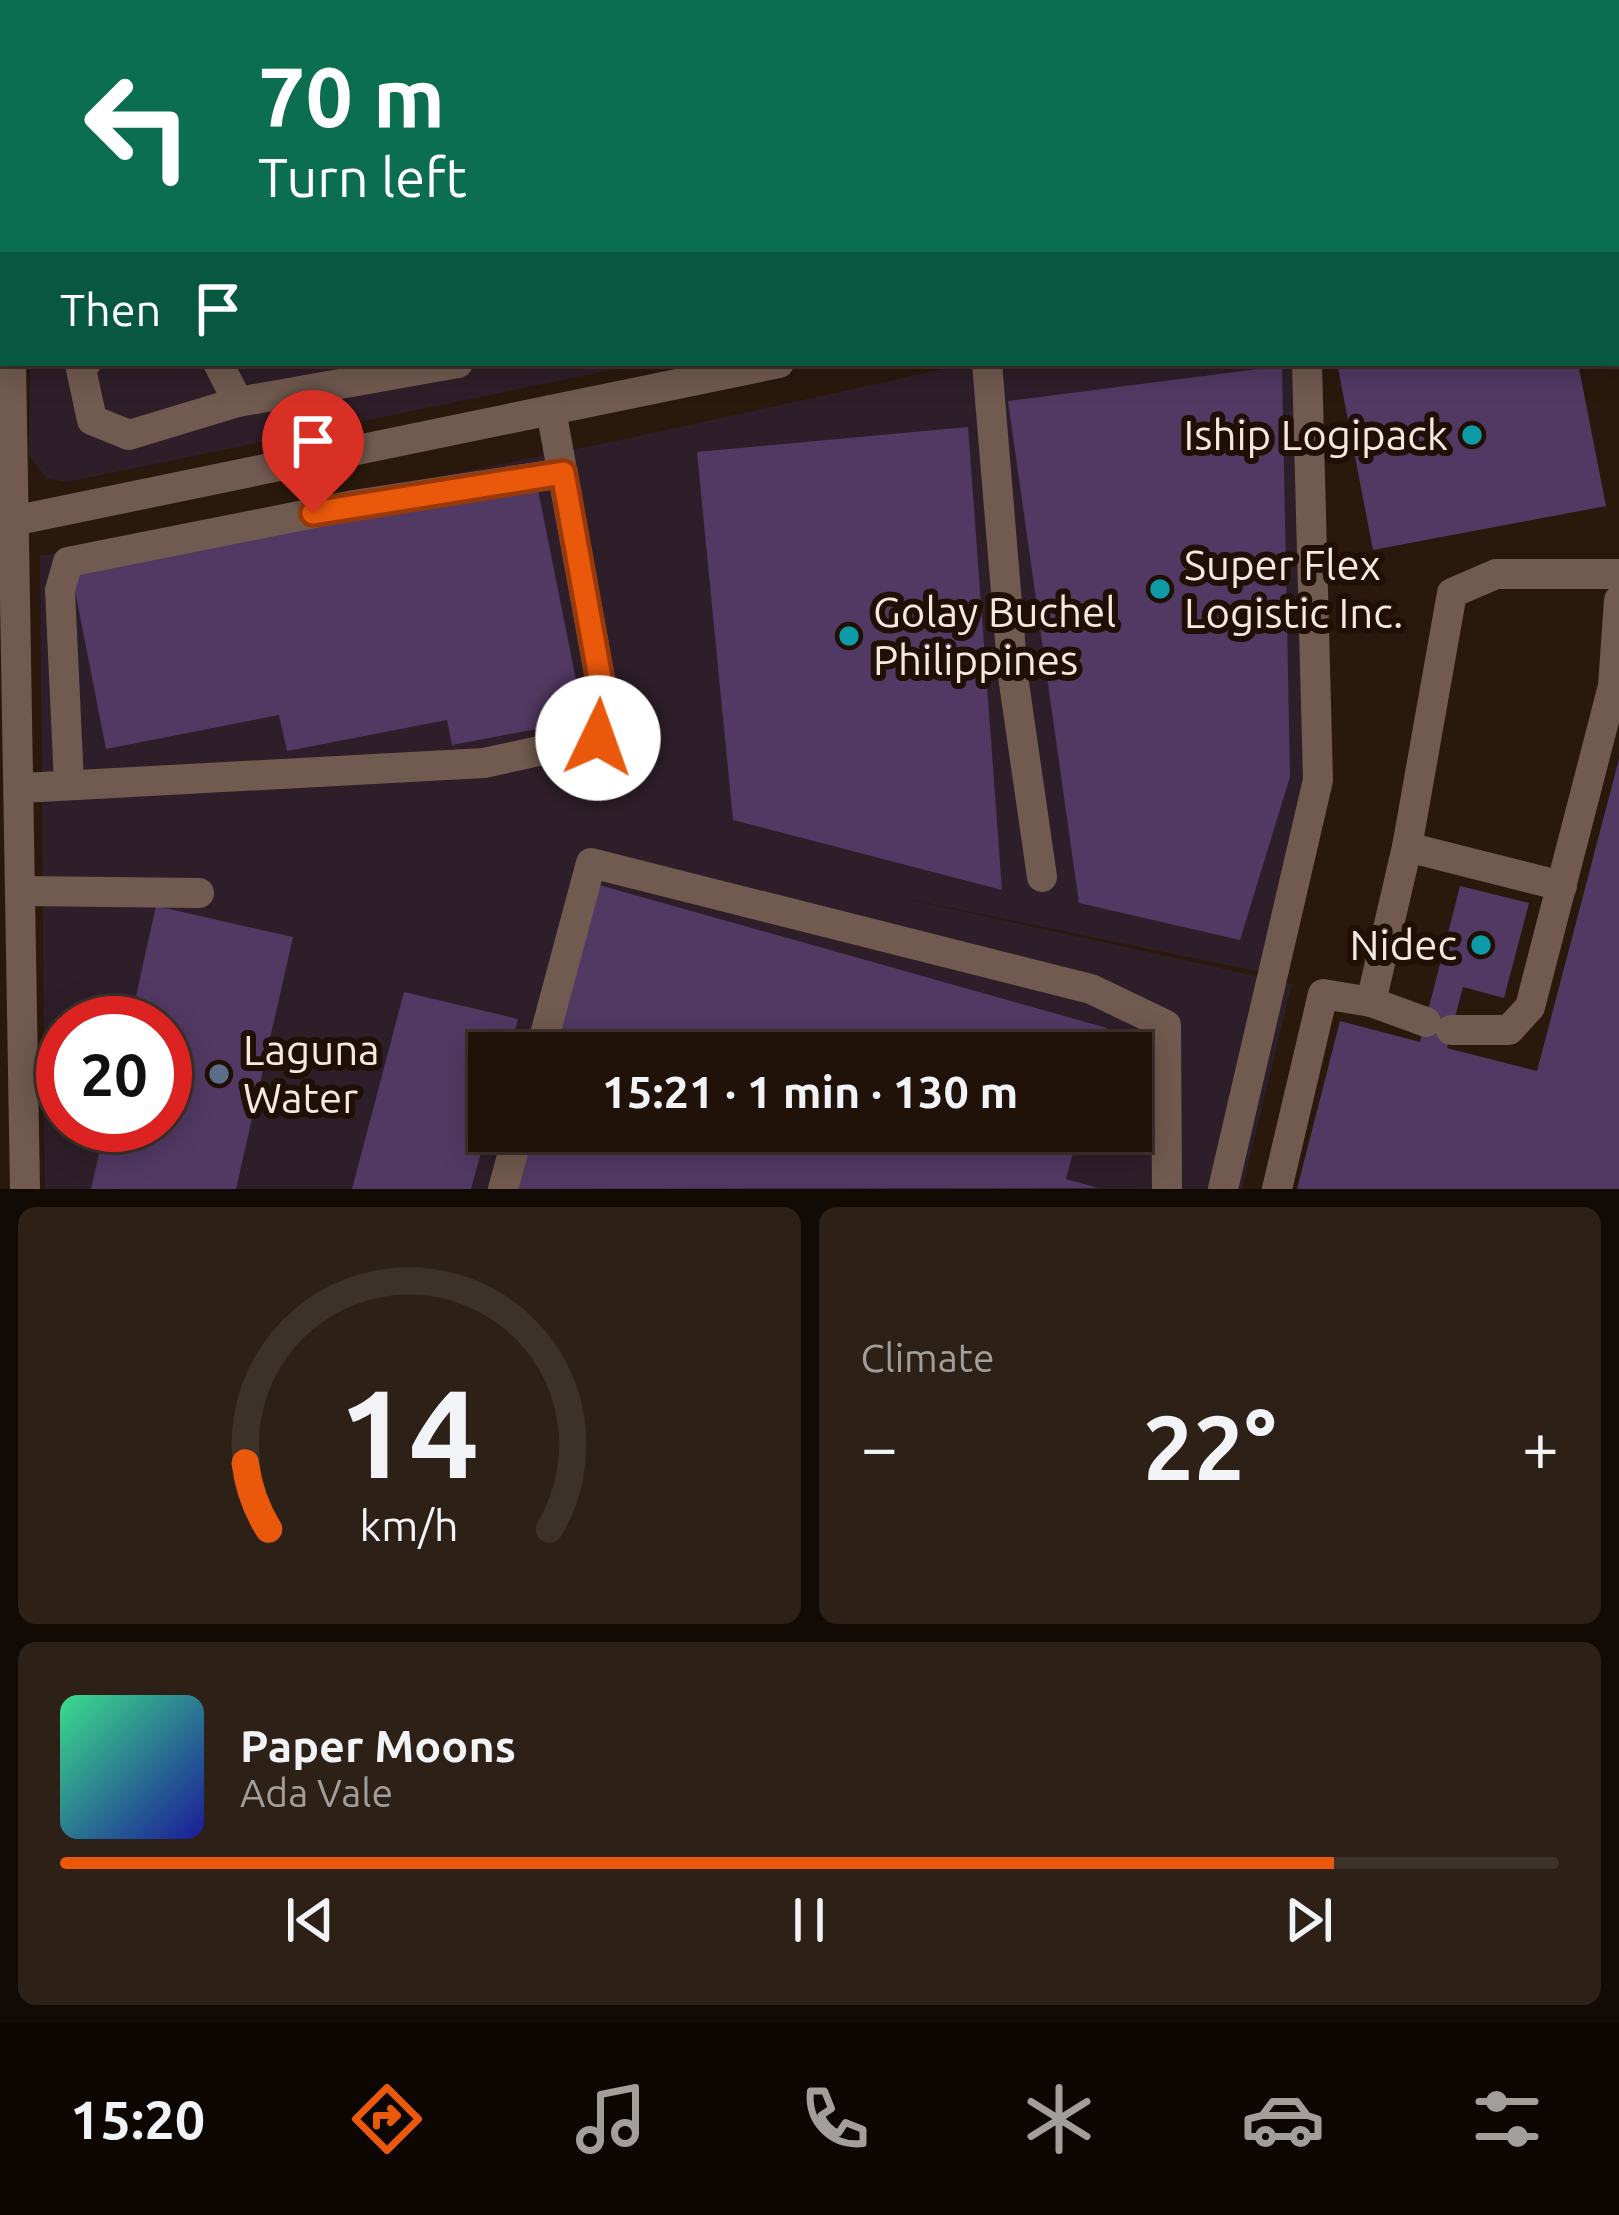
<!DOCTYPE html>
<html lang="en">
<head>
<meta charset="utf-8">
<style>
	body { margin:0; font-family:Ubuntu,sans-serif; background:#2d2017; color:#f1f3f6; height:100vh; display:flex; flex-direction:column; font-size:45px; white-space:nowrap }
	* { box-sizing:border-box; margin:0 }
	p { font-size:39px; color:#a29e9c }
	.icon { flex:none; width:66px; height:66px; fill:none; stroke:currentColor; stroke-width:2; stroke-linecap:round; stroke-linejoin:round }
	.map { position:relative; height:1189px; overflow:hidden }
	.drawer { display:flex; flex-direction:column; gap:18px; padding:18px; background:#120a05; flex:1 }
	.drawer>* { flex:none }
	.banner { position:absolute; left:0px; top:0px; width:1620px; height:366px; box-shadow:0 6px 30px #0003,0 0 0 3px #3d322a; background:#0b6e4f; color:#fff; overflow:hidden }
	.speed { position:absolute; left:36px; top:996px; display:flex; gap:24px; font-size:60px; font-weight:700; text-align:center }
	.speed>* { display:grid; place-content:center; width:156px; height:156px; border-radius:50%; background:#201209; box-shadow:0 6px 30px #0003,0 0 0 3px #3d322a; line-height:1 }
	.speed .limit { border:18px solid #d22; background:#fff; color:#111 }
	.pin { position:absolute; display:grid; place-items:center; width:102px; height:102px; color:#fff; margin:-123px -51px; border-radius:50% 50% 50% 0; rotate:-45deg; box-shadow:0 0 12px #0007 }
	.pin .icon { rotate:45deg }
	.me { position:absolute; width:132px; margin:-66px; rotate:3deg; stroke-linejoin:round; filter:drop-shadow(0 0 9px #0008) }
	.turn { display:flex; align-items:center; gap:42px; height:252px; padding:0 60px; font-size:54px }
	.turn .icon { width:156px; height:156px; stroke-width:2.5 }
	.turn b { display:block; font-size:84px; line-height:102px }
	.then { display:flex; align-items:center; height:114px; padding:0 60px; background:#0003; gap:24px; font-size:45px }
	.big { font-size:90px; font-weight:700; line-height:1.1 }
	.drawer .widget { flex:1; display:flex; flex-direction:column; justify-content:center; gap:18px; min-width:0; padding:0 42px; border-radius:18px; background:#2d2017 }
	.drawer .dial { align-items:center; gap:0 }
	.dial svg { height:312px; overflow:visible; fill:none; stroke:#3d322a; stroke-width:7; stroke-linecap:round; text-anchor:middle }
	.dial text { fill:#f1f3f6; stroke:none }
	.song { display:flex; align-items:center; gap:36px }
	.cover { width:144px; height:144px; border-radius:18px; background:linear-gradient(135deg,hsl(150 70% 55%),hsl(240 70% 35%)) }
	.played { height:12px; border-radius:6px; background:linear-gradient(90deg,#ea580c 85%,#3d322a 85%) }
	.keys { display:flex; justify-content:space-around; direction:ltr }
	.heat { display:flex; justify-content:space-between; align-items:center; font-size:66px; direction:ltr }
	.drawer .tiles { flex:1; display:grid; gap:18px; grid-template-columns:1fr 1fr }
	.widget:last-child { grid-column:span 2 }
	.trip { position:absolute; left:468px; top:1032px; width:684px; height:120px; border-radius:0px; background:#201209; box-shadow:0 6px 30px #0003,0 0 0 3px #3d322a; font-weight:700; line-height:120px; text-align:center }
	.menu { display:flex; height:192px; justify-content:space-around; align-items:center; background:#0d0704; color:#a29e9c }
	.menu .icon { width:84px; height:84px }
	.menu .current { color:#ea580c }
	.menu b { font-size:54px; color:#f1f3f6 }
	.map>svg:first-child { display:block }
</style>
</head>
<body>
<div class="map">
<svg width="1619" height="1189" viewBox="0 0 1619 1189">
	<rect width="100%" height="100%" fill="#2a180c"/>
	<g fill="#2e1e29" fill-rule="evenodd">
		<path d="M36,0H1619V152L1617,3Z"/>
		<path d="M30,363H646L67,482L47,479L29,455Z"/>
		<path d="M971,363H1295L1318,780L1261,972L884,894L1292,984L1242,1189H45L40,556L616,441ZM63,1023H165V1125H63ZM489,1053H1131V1131H489Z"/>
	</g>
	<g fill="#523964">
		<path d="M1337,363H1578L1606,506L1373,550Z"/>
		<path d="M1282,366L1290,777L1240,940L1079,903L1008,401Z"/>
		<path d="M968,427L1002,890L733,820L697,452Z"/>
		<path d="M536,480L584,720L452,745L447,720L287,751L279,715L106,749L71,570Z"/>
		<path d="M1619,759V1189H1297L1340,1021L1420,1042L1460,886L1529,903L1504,998L1463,987L1447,1048L1537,1071Z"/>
		<path d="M592,883L1107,1028L1100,1053H545Z"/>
		<path d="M156,906L293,937L236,1189H91L103,1136L64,1127L165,1125V1023H130Z"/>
		<path d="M404,992L518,1019L509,1053H489V1123L471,1189H352Z"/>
		<path d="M61,1069H63V1127L49,1123Z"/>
		<path d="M523,1131H1079L1066,1179L1098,1188L507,1189Z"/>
	</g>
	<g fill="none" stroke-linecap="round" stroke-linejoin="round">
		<g stroke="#715a4f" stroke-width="30">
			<path d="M3,0V3"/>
			<path d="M1617,190H1619"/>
			<path d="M0,252H3"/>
			<path d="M11,363L25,1189"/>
			<path d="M86,363L81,369L92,420L129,435L238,402L458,363"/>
			<path d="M218,363L238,402"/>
			<path d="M987,363L1013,676L1042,877"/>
			<path d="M13,521L779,363"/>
			<path d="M69,783L60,590L68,562L354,505L563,473"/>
			<path d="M22,788L484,763L598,738L607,717L551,410"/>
			<path d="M1407,847L1562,886"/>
			<path d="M20,891L199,893"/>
			<path d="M1371,1002L1426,1022"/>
			<path d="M1451,1030H1509L1530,1007L1613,686L1619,600"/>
			<path d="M540,1053L591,863L1091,989L1166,1025L1167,1189"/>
			<path d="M503,1189L519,1131"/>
			<path d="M1223,1189L1318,780L1307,363"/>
			<path d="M1277,1189L1323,994L1371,1002L1407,847L1452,593L1496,574H1619"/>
		</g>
	</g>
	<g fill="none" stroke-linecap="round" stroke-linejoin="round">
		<defs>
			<path id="route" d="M313,513L563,473L607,717L598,738"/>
		</defs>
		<use href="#route" stroke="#983908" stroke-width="30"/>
		<use href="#route" stroke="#ea580c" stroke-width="21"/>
	</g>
	<g fill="#0f9aa8" stroke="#200f04" stroke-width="4.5">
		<circle cx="1472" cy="435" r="12"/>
		<circle cx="1160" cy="589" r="12"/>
		<circle cx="849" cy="636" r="12"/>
		<circle cx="1481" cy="945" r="12"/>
	</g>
	<circle fill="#5c6f8a" stroke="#200f04" stroke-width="4.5" cx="219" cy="1074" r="12"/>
	<g text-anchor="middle" stroke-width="12" stroke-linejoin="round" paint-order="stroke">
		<g font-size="42" fill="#f5e8e0" stroke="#200f04" text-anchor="start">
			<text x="1448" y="450" text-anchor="end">Iship Logipack</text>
			<text x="1184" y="580">Super Flex<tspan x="1184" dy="48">Logistic Inc.</tspan></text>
			<text x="873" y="627">Golay Buchel<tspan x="873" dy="48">Philippines</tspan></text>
			<text x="1457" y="960" text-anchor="end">Nidec</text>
			<text x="243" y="1065">Laguna<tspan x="243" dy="48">Water</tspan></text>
		</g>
	</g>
</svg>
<div class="speed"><div class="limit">20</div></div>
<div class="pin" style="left:313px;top:513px;background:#d93025"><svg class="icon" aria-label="arrive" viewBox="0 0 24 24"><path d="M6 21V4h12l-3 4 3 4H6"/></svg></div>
<svg class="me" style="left:598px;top:738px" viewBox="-20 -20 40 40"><circle r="19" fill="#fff"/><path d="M0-13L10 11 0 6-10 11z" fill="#ea580c"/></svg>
<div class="trip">15:21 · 1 min · 130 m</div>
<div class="banner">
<div class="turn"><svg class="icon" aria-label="left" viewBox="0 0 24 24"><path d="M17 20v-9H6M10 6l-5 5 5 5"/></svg><div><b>70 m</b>Turn left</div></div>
<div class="then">Then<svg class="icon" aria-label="arrive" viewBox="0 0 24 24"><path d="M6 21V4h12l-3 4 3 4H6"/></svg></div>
</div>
</div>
<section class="drawer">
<div class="tiles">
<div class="widget dial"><svg viewBox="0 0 100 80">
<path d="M14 69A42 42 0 1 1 86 69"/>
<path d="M14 69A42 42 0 0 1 8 52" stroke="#ea580c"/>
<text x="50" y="56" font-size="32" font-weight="700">14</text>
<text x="50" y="72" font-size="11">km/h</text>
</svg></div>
<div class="widget"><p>Climate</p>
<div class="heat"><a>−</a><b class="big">22°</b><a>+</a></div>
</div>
<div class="widget">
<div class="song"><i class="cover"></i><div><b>Paper Moons</b><p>Ada Vale</p></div></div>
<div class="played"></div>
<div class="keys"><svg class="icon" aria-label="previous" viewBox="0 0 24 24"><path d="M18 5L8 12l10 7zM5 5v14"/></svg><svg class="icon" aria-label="pause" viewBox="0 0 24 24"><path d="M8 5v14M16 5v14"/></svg><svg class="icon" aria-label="next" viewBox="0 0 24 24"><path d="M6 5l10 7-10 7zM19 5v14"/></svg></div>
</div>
</div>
</section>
<nav class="menu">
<b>15:20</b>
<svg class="icon current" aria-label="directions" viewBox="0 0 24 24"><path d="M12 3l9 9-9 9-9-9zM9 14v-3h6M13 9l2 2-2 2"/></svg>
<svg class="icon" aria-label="music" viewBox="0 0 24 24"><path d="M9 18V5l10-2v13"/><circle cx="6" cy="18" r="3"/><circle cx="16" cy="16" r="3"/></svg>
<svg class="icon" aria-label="phone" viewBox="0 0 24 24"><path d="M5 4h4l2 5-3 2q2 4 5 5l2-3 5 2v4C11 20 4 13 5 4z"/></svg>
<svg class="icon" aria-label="climate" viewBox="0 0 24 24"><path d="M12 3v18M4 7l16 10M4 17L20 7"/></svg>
<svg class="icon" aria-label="car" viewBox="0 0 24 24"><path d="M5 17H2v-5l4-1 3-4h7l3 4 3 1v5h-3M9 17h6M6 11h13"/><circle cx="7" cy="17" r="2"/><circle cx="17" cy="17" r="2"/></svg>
<svg class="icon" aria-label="filters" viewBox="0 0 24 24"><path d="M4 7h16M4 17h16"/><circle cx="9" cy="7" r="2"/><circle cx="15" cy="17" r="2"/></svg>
</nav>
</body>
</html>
